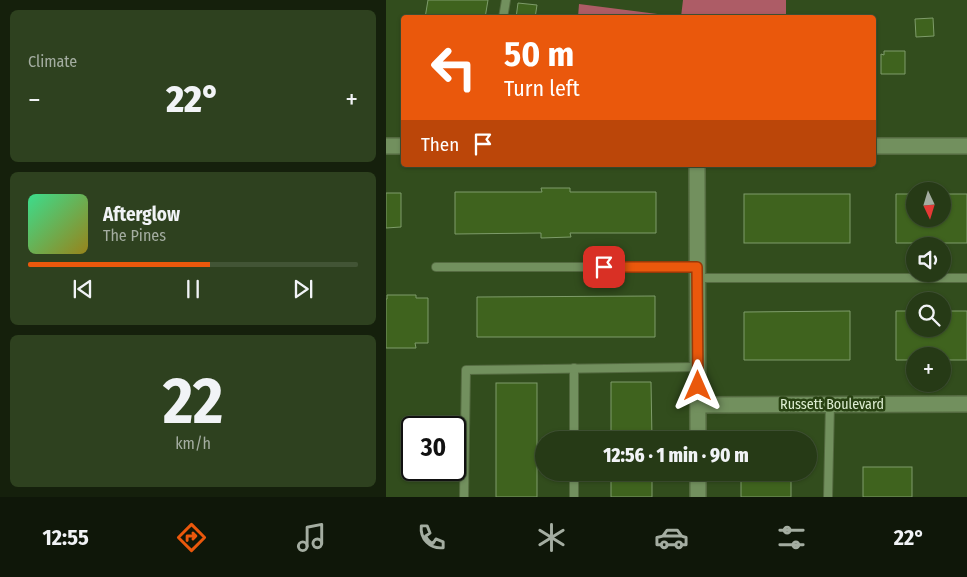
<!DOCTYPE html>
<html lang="en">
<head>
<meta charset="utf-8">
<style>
	body { margin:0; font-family:"Fira Sans Condensed",sans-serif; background:#2e411f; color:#f1f3f6; height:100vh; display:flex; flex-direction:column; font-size:19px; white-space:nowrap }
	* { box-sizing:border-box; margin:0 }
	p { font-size:16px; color:#a4ada1 }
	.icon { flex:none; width:28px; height:28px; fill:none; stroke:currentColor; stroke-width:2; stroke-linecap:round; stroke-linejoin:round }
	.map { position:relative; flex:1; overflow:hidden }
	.drawer { display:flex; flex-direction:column; gap:10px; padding:10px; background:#15200c; width:386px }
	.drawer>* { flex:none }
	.banner { position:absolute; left:15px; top:15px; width:475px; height:152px; border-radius:5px; box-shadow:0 1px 4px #0004,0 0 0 1px #425435; background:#ea580c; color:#fff; overflow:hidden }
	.needle { width:32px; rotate:176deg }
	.fabs { position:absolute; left:520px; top:182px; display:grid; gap:10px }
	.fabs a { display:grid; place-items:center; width:45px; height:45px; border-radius:50%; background:#263a16; box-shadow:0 1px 4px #0004,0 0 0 1px #425435; font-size:25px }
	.speed { position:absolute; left:15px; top:416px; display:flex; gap:10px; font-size:25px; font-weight:700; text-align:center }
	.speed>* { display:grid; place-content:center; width:65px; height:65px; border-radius:50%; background:#263a16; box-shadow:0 1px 4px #0004,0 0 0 1px #425435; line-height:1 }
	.speed .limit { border:2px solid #111; border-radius:8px; background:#fff; color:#111 }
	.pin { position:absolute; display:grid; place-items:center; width:42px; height:42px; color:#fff; margin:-21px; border-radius:10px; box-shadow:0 2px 8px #0006 }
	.me { position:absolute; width:55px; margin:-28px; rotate:0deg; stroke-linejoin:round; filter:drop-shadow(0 0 4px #0008) }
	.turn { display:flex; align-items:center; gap:18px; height:105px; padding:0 20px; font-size:22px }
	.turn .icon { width:65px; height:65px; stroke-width:2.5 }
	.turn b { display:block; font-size:35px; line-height:42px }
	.then { display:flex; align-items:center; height:48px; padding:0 20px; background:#0003; gap:10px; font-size:19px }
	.big { font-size:38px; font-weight:800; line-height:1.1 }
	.drawer .tile { flex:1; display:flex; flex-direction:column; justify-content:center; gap:8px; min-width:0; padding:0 18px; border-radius:8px; background:#2e411f }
	.drawer .dial { align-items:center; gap:0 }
	.dial b { font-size:65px; line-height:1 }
	.song { display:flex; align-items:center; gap:15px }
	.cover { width:60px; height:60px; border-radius:8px; background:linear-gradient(135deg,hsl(150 70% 55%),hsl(50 70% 35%)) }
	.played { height:5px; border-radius:2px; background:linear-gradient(90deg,#ea580c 55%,#425435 55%) }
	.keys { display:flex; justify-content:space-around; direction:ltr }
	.heat { display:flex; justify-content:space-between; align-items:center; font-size:28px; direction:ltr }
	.trip { position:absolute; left:149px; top:431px; width:282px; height:50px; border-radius:25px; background:#263a16; box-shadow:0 1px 4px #0004,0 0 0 1px #425435; font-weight:800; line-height:50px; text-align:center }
	.dock { display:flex; height:80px; justify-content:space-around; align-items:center; background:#0f1709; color:#a4ada1 }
	.dock .icon { width:35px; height:35px }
	.dock .active { color:#ea580c }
	.dock b { font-size:22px; color:#f1f3f6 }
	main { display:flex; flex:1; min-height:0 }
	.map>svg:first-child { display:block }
</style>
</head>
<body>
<main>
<section class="drawer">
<div class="tile"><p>Climate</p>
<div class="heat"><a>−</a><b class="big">22°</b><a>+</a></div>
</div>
<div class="tile">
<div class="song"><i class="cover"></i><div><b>Afterglow</b><p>The Pines</p></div></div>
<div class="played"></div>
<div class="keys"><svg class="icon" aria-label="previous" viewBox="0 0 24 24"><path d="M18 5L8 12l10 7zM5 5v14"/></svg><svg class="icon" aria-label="pause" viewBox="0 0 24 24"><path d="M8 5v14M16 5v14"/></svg><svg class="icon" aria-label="next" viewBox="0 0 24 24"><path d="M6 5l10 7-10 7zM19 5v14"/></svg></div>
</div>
<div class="tile dial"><b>22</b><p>km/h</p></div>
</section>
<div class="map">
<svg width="581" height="497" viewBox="0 0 581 497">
	<rect width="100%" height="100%" fill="#324d1d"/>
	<path fill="#ad5c66" d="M297,0H400V17H192L193,4L295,17Z"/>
	<g fill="#3f631e" stroke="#7e9c6a">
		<path d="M42,0H102L99,18H39Z"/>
		<path d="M132,3L151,5L149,18H130Z"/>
		<path d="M547,18L548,36L530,37L529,19Z"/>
		<path d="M498,51H519V74H495V54L498,55Z"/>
		<path d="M155,188H184V192H270V233H184L185,237L155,238V233L69,234V192H156Z"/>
		<path d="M0,193H15V227L0,228Z"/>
		<rect x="358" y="194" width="106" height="49"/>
		<path d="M510,194H529V219H556V194H581V243H510Z"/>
		<path d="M1,295H30V298H42V343H29L30,348H0V299H1Z"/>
		<path d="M269,296V337H91V297Z"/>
		<path d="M464,311V360H358V312Z"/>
		<path d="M510,311H529V329H556V311H581V360H556V356H529V360H510Z"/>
		<path d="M225,382H265L266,440H225Z"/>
		<rect x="110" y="383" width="41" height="114"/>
		<rect x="477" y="467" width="49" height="30"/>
		<rect x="225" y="472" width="41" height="25"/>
		<rect x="355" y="472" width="50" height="25"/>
	</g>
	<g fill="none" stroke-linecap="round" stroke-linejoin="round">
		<defs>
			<g id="service">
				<path d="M117,18L120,0"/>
				<path d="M50,267H311"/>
				<path d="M311,278H581"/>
				<path d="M188,440V368"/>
				<path d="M78,497L80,370L312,367"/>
				<path d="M188,497V472"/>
				<path d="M442,497L444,404"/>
			</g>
			<g id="minor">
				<path d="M0,146H18"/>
				<path d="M488,146H581"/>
				<path d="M311,165L312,440"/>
				<path d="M312,405L581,404"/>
				<path d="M312,497V472"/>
			</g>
		</defs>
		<use href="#service" stroke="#546a40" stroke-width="10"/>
		<use href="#minor" stroke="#546a40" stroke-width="18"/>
		<use href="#service" stroke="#72905e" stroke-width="8"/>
		<use href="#minor" stroke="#72905e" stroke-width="15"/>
	</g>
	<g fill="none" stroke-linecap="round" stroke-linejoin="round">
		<defs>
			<path id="route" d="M218,267H311L312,386"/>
		</defs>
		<use href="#route" stroke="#983908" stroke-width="12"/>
		<use href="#route" stroke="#ea580c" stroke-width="9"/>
	</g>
	<g text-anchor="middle" stroke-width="5" stroke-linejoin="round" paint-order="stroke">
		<g font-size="14" fill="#ddedd2" stroke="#284212">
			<text x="446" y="409">Russett Boulevard</text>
		</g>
	</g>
</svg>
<div class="fabs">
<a><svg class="needle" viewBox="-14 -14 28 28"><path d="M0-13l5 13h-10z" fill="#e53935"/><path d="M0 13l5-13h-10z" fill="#a4ada1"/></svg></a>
<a><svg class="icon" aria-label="sound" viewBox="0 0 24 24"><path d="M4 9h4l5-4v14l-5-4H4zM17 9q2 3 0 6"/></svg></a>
<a><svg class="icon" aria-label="search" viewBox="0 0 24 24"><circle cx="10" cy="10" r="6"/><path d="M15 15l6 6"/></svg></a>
<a>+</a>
</div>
<div class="speed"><div class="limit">30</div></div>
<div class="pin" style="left:218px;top:267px;background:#d93025"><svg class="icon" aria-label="arrive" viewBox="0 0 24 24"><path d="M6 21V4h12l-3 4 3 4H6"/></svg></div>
<svg class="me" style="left:312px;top:386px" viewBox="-20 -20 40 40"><path d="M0-17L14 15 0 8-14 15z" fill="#ea580c" stroke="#fff" stroke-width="4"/></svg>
<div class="trip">12:56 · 1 min · 90 m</div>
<div class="banner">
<div class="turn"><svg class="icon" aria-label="left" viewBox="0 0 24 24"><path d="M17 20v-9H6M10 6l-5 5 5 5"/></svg><div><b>50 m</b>Turn left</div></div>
<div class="then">Then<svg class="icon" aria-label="arrive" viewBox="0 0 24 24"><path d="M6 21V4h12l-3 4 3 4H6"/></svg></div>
</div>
</div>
</main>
<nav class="dock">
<b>12:55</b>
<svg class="icon active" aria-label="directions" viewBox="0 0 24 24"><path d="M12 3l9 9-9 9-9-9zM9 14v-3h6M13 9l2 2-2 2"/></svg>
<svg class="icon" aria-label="music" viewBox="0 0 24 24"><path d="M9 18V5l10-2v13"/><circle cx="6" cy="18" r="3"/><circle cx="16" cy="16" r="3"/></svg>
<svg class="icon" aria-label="phone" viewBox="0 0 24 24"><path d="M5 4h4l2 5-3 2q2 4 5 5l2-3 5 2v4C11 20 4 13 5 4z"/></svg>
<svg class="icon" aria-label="climate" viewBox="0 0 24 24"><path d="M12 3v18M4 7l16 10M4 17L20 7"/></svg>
<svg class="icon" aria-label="car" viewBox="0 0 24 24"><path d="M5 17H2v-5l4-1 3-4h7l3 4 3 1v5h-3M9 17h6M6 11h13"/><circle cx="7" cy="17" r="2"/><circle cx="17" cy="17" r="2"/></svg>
<svg class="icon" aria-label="filters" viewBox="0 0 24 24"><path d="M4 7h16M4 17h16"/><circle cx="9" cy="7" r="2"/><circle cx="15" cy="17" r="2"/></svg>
<b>22°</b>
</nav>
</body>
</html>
